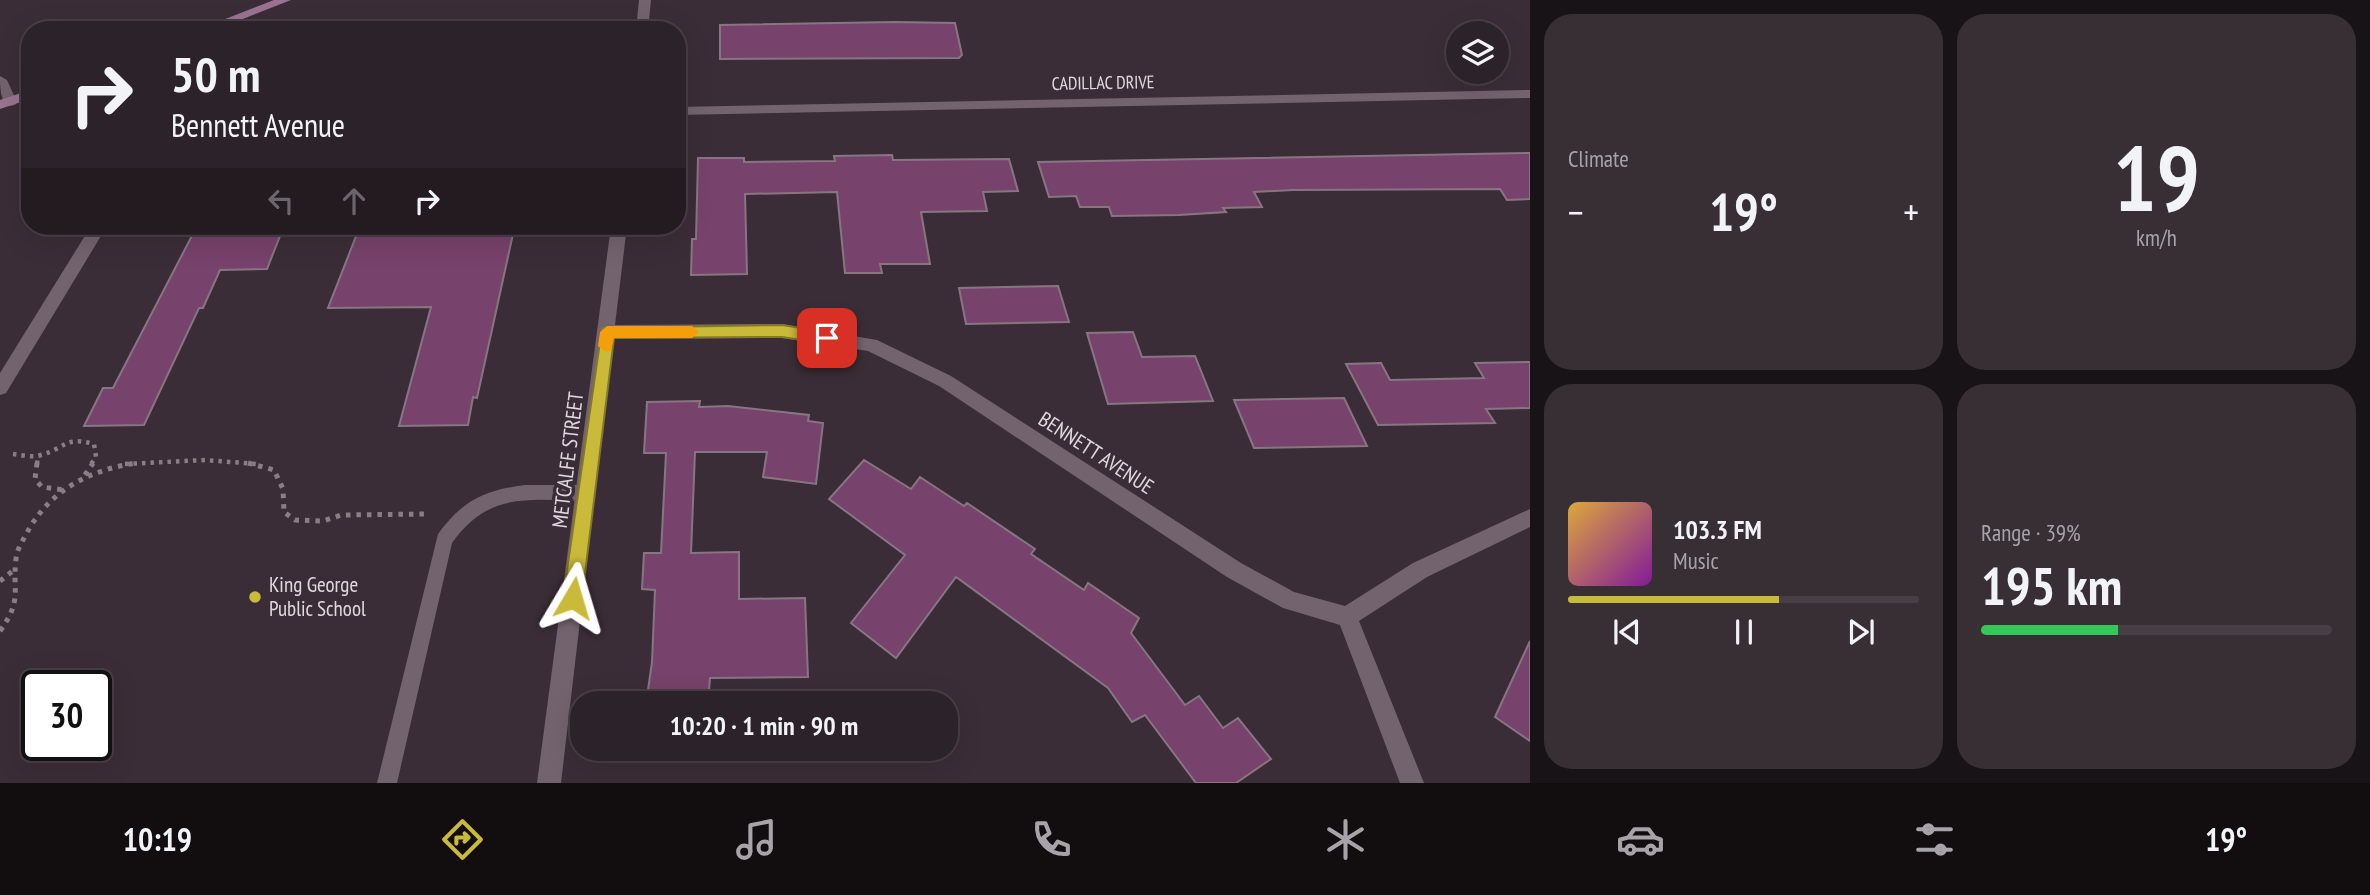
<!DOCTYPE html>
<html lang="en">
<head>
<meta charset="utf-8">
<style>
	body { margin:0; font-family:"PT Sans Narrow",sans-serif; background:#382f35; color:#f1f3f6; height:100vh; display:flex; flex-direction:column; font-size:26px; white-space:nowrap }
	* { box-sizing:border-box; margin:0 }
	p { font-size:23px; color:#a6a4a8 }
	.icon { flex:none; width:38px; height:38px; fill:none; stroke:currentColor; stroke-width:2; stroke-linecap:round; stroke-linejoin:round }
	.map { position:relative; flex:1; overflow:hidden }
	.panel { display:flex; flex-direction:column; gap:14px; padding:14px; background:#181317; width:840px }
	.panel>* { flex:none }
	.hud { position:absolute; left:21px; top:21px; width:665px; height:214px; border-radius:28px; box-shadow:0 7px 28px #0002,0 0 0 2px #483f46; background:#2c2229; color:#f1f3f6; overflow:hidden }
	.buttons { position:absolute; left:1446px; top:21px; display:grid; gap:14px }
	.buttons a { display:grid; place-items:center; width:63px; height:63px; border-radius:50%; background:#2c2229; box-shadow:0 7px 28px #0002,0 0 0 2px #483f46; font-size:35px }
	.speed { position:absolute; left:21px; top:670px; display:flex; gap:14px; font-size:35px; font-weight:700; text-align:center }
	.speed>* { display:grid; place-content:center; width:91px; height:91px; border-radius:50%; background:#2c2229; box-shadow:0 7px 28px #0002,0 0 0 2px #483f46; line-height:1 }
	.speed .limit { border:4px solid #111; border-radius:10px; background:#fff; color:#111 }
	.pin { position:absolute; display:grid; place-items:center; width:60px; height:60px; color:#fff; margin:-30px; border-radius:14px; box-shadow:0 4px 10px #0006 }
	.me { position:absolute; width:77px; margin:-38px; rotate:7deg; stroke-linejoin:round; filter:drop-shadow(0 0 5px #0008) }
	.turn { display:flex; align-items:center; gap:24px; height:147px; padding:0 35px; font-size:32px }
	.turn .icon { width:91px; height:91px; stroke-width:2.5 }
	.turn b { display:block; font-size:49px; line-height:60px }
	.lanes { display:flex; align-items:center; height:66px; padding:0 35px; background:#0003; justify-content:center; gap:35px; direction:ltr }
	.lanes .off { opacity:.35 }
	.big { font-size:52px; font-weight:600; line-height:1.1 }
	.panel .widget { flex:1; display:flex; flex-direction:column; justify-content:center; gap:10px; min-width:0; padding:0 24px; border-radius:28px; background:#382f35 }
	.panel .dial { align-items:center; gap:0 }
	.dial b { font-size:91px; line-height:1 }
	.song { display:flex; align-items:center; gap:21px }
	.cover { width:84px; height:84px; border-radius:10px; background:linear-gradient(135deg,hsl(40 70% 55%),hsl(290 70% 35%)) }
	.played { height:7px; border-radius:4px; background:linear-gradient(90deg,#caba3a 60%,#483f46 60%) }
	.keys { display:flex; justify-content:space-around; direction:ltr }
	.heat { display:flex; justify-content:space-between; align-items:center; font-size:38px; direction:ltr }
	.charge { height:10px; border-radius:5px; background:linear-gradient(90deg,#34c759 39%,#483f46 0) }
	.panel .tiles { flex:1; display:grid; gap:14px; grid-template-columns:repeat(2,1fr) }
	.trip { position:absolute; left:570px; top:691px; width:388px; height:70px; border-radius:28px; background:#2c2229; box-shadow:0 7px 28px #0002,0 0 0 2px #483f46; font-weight:600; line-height:70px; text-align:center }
	.tabs { display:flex; height:112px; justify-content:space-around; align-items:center; background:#120e10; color:#a6a4a8 }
	.tabs .icon { width:49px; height:49px }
	.tabs .on { color:#caba3a }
	.tabs b { font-size:32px; color:#f1f3f6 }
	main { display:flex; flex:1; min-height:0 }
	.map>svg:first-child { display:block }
</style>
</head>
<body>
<main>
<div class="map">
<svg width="1530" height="783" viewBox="0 0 1530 783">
	<rect width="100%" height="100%" fill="#3b2d37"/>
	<g fill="#77426b" stroke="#877682" stroke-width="2">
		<path d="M895,22L955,23L962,55L959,58L720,59V25Z"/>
		<path d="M1530,153V199L1507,200L1500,189L1293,190L1254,192L1262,207L1223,208L1226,212L1179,215L1112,216L1109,207H1080L1076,196L1049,197L1038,162Z"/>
		<path d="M892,155L893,160L1009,159L1018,191L983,192L987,211L921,212L930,264H880L882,273H845L837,192L745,194L747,274L691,275L692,239H696L698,158H744V162L835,161L834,156Z"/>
		<path d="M197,226L268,229L264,236H280L267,269L220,270L203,308H199L144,425L84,426L103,388H113Z"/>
		<path d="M360,226H394L391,235L513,234L477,398L473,397L468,425L399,426L431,307L328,308Z"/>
		<path d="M1058,286L1069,322L966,324L959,288Z"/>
		<path d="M1133,332L1142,357L1195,356L1213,401L1108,404L1087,333Z"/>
		<path d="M1530,362V408L1486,409L1495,423L1378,425L1346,364L1381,363L1390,380L1484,378L1475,363Z"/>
		<path d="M1344,398L1367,446L1254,448L1234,400Z"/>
		<path d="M700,401L699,407L728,406L809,415L808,421L823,423L816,484L763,477L767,452H695L691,553L739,552V599L805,598L808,677L710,678L708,704H646L652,662L655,590L642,589L644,553H661L666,453H644L647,402Z"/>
		<path d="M864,460L911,489L920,477L964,506L967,503L1035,549L1031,554L1084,590L1088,583L1139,618L1131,633L1185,705L1199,696L1223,728L1238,718L1271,759L1236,783H1196L1145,715L1132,722L1108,688L956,577L896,658L851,623L905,555L829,499Z"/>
		<path d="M1530,641V741L1495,717Z"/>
	</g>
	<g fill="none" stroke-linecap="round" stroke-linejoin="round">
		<g stroke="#8a7e86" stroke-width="4.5" stroke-dasharray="3.5 5" stroke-linecap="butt">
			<path d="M13,454C22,455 32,458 41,455C66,448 64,436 94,444L96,457L91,464"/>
			<path d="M37,464L38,456"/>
			<path d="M125,464L205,460L257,464"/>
		</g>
		<g stroke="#8a7e86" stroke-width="5" stroke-dasharray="4.5 6" stroke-linecap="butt">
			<path d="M37,463L35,479L42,487L64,490"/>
			<path d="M248,463L274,470L283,489L284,512L295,520L323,521L341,515L428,514"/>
			<path d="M85,475L93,463"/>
			<path d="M0,581L14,570"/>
			<path d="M0,631C23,599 12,592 16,559C17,548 24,539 29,529C53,488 91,470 136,463"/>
		</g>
		<path fill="#73636f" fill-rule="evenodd" d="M525,485H586L592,488L595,493L592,498L586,501C529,500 489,491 452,543L397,783H377L438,534C462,501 484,490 525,485Z"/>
		<g fill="#73636f" fill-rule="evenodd">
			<path d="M639,0H651L648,30H636Z"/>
			<path d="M0,76L7,80L17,102L15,105L10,106C0,103 0,87 0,76Z"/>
			<path d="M1530,90V98L677,115V107Z"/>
			<path d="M91,226H107L6,393L0,395V373Z"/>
			<path d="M611,226H627L615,325L782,324L877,340L951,376L1241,563L1294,592L1345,606L1413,563L1530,509V527L1427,577L1359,621L1424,783H1400L1340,625L1283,608L1227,577L939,386L868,351L782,338L613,339L561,783H537Z"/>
		</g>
		<g fill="#9b7391" fill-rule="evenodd">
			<path d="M274,0H291L215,30H197Z"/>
			<path d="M30,90V99L0,109V100Z"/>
		</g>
	</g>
	<path fill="#caba3a" stroke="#837926" stroke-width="2" d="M782,325L827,332L834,338L827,344L782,337L614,338L582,598L579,605L573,607L566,605L563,598L602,328Z"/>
	<path fill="#f59e0b" d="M607,326H692L699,332L692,338H614L611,350L606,352L598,346L600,332Z"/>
	<circle fill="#caba3a" stroke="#3b2d37" stroke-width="2.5" cx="255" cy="597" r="7"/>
	<g text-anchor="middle" stroke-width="7" stroke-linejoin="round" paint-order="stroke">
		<g font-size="18" fill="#e1d7de" stroke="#3b2d37">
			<text transform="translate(1103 83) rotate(-1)" y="6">CADILLAC DRIVE</text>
		</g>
		<g font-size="21" fill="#e1d7de" stroke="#3b2d37">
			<text transform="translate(1096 453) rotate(33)" y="7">BENNETT AVENUE</text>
			<text transform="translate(568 460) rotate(-83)" y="7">METCALFE STREET</text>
		</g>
		<g font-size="21" fill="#e1d7de" stroke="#3b2d37" text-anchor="start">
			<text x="269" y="592">King George<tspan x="269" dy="24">Public School</tspan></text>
		</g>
	</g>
</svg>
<div class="buttons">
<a><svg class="icon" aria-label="layers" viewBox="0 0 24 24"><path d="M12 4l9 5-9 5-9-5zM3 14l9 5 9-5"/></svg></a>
</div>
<div class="speed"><div class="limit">30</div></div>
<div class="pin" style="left:827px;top:338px;background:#d93025"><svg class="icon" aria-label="arrive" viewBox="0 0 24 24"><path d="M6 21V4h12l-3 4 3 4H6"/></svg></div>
<svg class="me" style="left:573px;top:598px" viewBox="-20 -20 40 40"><path d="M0-17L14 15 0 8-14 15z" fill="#caba3a" stroke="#fff" stroke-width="4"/></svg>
<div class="trip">10:20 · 1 min · 90 m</div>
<div class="hud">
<div class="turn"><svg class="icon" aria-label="right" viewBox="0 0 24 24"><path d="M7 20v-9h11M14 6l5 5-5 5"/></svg><div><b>50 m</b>Bennett Avenue</div></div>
<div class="lanes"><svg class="icon off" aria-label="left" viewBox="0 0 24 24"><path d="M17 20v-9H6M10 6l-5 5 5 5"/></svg><svg class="icon off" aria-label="ahead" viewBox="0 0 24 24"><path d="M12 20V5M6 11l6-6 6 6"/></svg><svg class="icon" aria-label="right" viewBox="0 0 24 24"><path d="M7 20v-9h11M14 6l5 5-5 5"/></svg></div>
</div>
</div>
<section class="panel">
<div class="tiles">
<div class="widget"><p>Climate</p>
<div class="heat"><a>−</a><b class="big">19°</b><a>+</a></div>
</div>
<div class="widget dial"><b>19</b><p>km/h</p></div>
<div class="widget">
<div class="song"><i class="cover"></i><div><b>103.3 FM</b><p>Music</p></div></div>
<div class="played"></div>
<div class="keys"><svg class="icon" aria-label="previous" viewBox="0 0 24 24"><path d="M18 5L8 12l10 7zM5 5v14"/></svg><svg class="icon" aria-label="pause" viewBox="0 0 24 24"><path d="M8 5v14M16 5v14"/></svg><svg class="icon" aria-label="next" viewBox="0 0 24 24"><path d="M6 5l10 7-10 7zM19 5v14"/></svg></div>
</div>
<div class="widget"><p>Range · 39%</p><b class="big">195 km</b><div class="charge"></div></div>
</div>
</section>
</main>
<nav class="tabs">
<b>10:19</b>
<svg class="icon on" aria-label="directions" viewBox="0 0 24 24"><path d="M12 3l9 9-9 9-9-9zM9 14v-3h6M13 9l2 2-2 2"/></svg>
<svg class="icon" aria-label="music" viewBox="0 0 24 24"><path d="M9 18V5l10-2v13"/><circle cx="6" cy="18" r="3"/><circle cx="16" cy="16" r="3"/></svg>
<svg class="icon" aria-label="phone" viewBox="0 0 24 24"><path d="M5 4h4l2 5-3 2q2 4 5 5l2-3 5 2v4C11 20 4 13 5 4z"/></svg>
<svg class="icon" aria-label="climate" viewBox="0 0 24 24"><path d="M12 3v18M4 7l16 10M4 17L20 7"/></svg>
<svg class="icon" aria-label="car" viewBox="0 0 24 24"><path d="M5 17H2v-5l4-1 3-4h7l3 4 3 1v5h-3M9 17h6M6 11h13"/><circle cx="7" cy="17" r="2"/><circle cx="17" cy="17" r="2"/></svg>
<svg class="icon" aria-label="filters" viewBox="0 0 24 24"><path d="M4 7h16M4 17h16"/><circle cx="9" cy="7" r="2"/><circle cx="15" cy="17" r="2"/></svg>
<b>19°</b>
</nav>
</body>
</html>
